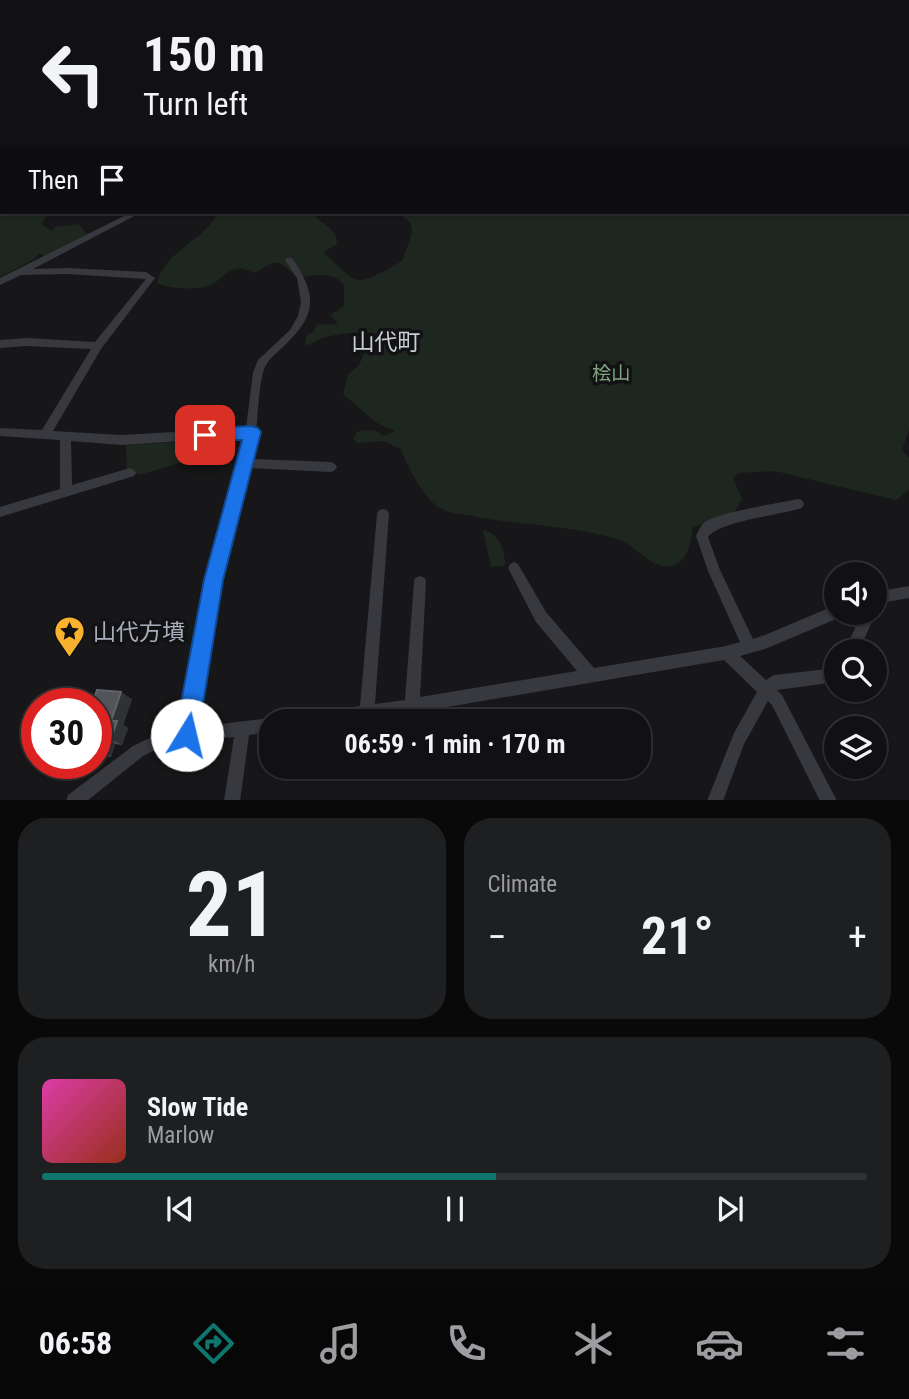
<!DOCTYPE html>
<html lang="en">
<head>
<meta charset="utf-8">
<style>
	body { margin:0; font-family:"Roboto Condensed","Noto Sans JP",sans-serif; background:#1e1f21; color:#f1f3f6; height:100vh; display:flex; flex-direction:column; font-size:26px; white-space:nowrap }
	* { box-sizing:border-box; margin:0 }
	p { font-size:23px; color:#9c9da0 }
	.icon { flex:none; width:38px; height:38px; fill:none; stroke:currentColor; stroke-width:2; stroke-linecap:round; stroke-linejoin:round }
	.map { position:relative; height:800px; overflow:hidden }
	.side { display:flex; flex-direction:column; gap:18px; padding:18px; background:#09090a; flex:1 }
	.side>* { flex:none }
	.hud { position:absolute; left:0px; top:0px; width:910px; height:214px; box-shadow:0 2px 5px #0004,0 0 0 2px #303133; background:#111113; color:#f1f3f6; overflow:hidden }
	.buttons { position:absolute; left:824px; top:562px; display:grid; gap:14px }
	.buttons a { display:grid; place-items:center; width:63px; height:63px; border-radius:50%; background:#111113; box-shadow:0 2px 5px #0004,0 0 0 2px #303133; font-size:35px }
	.speed { position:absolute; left:21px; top:688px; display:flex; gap:14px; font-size:35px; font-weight:700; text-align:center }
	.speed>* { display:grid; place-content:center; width:91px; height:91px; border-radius:50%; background:#111113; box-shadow:0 2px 5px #0004,0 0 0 2px #303133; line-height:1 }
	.speed .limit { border:10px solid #d22; background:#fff; color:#111 }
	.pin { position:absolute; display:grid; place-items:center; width:60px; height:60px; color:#fff; margin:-30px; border-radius:14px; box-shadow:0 4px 10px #0006 }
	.me { position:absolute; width:77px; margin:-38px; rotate:9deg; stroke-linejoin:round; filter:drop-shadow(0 0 5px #0008) }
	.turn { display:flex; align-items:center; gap:24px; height:147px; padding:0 28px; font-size:32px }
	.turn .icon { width:91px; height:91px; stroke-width:2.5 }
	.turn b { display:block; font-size:49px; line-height:60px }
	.then { display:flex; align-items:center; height:66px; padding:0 28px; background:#0003; gap:14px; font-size:26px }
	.big { font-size:52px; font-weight:700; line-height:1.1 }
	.side .widget { flex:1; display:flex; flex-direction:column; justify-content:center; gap:10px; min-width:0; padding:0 24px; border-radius:28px; background:#1e1f21 }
	.side .dial { align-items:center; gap:0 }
	.dial b { font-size:91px; line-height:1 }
	.song { display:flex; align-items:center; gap:21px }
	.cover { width:84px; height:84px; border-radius:10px; background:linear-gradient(135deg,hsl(320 70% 55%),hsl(10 70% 35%)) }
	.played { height:7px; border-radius:4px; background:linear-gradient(90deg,#0f766e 55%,#303133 55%) }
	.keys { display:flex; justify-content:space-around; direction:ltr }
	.heat { display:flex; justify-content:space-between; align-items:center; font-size:38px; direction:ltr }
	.side .tiles { flex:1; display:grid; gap:18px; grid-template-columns:1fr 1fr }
	.widget:last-child { grid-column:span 2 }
	.trip { position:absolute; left:259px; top:709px; width:392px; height:70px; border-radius:28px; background:#111113; box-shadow:0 2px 5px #0004,0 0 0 2px #303133; font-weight:700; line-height:70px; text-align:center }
	.menu { display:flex; height:112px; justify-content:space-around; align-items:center; background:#070708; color:#9c9da0 }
	.menu .icon { width:49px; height:49px }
	.menu .on { color:#0f766e }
	.menu b { font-size:32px; color:#f1f3f6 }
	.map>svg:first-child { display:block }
</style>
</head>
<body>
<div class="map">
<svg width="909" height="801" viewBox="0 0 909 801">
	<rect width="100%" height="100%" fill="#171719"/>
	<g fill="#1e271f">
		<path d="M347,0H909V430L902,450L909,458V490L896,500L775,471L738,473L733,478L742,499L735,512L693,527C691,542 688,562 671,566C652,570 636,546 620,540C572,525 522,526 473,516C463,514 450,514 442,509C425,502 407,465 401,449L383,441L357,443L353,439L357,432C368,429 375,429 384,436L395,431L377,423L343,394L348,375L359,365L372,337L371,333C355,331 341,334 326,337C317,338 313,345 305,345L306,336L313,332L317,324L332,325L338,323L330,315L344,306V285C331,269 315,277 296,277C274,256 277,261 254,273C229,260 227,279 208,286C196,290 168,289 157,283C163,252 206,240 218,212H335L317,213L315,216C325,226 337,229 337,244L324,252C359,289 357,286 402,261C408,240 425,223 393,212H908V2H343Z"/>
		<path d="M0,206L2,212H49L41,224L52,231L55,227L79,224L86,233H93L44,256L40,253L34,259L0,277Z"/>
		<path d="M197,441L203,456L139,475L127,469L126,445Z"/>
		<path d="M483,530C501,534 503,549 506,565L491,567Z"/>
	</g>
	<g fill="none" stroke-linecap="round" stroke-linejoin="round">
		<g fill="#37393e" fill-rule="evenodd">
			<path d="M18,0H36L18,2Z"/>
			<path d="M64,0H70L69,2H64Z"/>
			<path d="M98,0H104L103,2H98Z"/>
			<path d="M2,67V71L0,72V68Z"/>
			<rect x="0" y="133" width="2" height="6"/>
			<path d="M132,212H142L33,269L67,268L146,272L155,278L101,349L53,431L121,435L246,428L253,373L258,360L290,330L298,316L301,302L297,278L285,260L286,258H292C318,296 317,315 283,347C274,355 266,361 263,373C256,401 259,430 252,459L331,462L335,464L337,467L335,470L331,472L249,468L219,580L196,727L271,718L276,720L277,721H271V732L249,735L240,801H224L234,737L165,745L143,756L87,801H66L68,795L133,746L164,731L181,728L207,580L245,437L121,445L71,441L72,485L130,468L134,470L136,473L134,476L0,517V507L60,489V440L0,436V428L42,430L91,349L27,346L0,348V340L27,338L95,342L146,279L67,274L21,275L0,285V278Z"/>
			<path d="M798,499L802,500L804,504L802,508C781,515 719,521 708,537L720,570L753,639L765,635L836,605V612H842L841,617L765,649L740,656L766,680L774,675L836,668V682L777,690L782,695L837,801H820L772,705L768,701L744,744L723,801H707L734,733L757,692L724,660L412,713L357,721H297L299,716L304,714L360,706L377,514L379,510L383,509L387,510L389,514L375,704L405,700L414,582L415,578L420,576L425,578L426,582L420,697L577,671L536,622L508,568L510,564L514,562L518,564L546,612L594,668L726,646L740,642L708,571L696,536C698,531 701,525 705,522C724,511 775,504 798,499Z"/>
			<path d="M909,586V598L875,604V592Z"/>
			<path d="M875,610L876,612L859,651H845L862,612H875Z"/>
		</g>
		<g fill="#45484e" fill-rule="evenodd">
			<path d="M0,0H23L24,1L2,2L0,4Z"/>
			<path d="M0,22H2L0,29Z"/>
		</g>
	</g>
	<path fill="#474a4e" d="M132,699L123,725L128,728L122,745L115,744L111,757L96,756V704Z"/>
	<g fill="#303134">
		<path d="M121,692L132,699L123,725L128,728L122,745L111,739V721Z"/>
		<path d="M103,738L115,744L111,757L99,751Z"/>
	</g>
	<path fill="#52545a" stroke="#5f6268" stroke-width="2" d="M97,690L121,692L111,721H117L111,739L103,738L99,751H96V704H92Z"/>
	<path fill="#1a73e8" stroke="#114b97" stroke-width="2" d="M252,426L258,428L261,432L223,580L198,735L195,743L187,746L179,743L175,735L204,580L242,440H199L197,435L199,430L205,428Z"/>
	<defs>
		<symbol id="sight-pin" viewBox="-11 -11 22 30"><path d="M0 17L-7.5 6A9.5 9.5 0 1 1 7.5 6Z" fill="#fab22e" stroke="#121214"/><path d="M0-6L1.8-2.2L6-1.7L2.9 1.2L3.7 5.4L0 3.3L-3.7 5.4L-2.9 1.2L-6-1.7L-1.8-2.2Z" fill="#111"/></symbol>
	</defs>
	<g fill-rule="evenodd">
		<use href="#sight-pin" x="52" y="614" width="35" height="47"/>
	</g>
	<g text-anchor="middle" stroke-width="7" stroke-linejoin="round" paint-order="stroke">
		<g font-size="19" fill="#7ea580" stroke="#121214">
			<text x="611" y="380">桧山</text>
		</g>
		<g font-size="23" fill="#c9cdd5" stroke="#121214">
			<text x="386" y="350">山代町</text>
		</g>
		<g font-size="23" fill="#a8aeb9" stroke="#121214" text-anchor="start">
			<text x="93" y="640">山代方墳</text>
		</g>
	</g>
</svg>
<div class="buttons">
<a><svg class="icon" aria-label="sound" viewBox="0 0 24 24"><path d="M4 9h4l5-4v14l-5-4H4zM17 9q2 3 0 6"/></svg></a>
<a><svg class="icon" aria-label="search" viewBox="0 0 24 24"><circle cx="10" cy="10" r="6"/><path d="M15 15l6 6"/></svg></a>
<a><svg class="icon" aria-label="layers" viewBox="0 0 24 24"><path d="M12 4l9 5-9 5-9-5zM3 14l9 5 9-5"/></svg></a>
</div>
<div class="speed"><div class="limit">30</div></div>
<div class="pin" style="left:205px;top:435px;background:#d93025"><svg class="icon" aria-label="arrive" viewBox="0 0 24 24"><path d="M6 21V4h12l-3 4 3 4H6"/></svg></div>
<svg class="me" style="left:187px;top:735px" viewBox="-20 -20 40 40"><circle r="19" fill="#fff"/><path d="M0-13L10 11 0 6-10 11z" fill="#1a73e8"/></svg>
<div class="trip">06:59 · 1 min · 170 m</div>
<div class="hud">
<div class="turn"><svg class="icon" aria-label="left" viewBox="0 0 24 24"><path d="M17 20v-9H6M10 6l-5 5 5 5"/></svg><div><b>150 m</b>Turn left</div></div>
<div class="then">Then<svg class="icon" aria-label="arrive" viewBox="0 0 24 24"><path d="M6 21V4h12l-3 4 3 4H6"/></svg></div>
</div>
</div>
<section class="side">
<div class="tiles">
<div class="widget dial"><b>21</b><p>km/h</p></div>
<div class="widget"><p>Climate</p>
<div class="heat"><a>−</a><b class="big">21°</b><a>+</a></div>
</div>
<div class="widget">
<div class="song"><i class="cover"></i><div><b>Slow Tide</b><p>Marlow</p></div></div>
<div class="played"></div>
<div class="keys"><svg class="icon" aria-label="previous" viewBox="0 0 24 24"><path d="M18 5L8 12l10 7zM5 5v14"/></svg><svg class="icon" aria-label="pause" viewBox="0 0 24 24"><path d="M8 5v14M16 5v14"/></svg><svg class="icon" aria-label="next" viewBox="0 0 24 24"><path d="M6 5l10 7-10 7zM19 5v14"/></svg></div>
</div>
</div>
</section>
<nav class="menu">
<b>06:58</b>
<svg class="icon on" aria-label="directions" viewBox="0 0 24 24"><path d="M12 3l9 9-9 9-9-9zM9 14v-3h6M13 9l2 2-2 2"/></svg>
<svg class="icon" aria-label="music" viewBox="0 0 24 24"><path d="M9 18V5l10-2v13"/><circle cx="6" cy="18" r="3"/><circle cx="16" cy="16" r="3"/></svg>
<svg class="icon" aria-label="phone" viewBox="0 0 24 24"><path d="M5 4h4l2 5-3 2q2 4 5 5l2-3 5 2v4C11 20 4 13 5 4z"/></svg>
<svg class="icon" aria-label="climate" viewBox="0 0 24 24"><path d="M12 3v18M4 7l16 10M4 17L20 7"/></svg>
<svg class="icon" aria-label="car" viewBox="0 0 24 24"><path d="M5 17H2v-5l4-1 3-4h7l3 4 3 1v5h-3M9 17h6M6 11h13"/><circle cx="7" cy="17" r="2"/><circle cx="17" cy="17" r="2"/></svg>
<svg class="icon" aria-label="filters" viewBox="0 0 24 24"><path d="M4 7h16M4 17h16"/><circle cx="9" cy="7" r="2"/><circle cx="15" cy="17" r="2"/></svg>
</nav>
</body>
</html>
